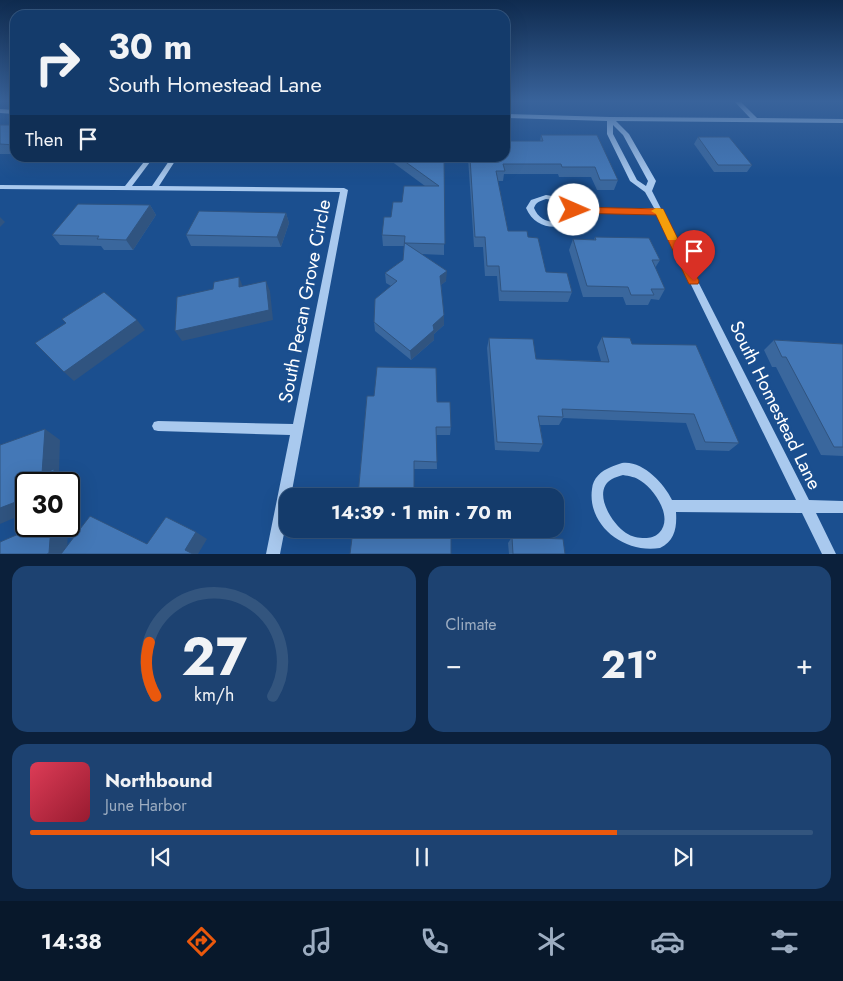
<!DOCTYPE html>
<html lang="en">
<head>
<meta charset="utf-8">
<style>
	body { margin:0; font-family:Jost,sans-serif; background:#1d4271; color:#f1f3f6; height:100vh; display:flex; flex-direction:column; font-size:19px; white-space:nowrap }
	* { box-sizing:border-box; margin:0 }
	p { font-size:16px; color:#9dadc1 }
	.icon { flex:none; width:28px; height:28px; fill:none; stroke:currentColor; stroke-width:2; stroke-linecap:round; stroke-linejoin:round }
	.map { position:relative; height:554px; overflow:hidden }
	.sheet { display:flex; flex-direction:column; gap:12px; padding:12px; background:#0b203b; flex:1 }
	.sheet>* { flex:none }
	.top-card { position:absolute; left:10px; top:10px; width:500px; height:152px; border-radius:15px; box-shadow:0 5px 20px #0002,0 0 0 1px #33557e; background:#143b6b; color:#f1f3f6; overflow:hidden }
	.speed { position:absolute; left:15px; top:472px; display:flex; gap:10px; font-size:25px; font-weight:700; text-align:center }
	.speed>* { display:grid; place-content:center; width:65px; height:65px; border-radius:50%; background:#143b6b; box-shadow:0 5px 20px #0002,0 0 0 1px #33557e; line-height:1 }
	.speed .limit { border:2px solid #111; border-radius:8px; background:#fff; color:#111 }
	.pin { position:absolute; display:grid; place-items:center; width:42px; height:42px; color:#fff; margin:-51px -21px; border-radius:50% 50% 50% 0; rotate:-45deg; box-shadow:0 0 5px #0007 }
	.pin .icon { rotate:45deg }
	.me { position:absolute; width:55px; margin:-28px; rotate:91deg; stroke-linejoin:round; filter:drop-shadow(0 0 4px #0008) }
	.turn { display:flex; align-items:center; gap:18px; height:105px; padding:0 15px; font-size:22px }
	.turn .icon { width:65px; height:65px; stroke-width:2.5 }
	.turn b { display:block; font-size:35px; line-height:42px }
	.then { display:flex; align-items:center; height:48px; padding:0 15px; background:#0003; gap:10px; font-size:19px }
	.big { font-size:38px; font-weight:700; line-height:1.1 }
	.sheet .tile { flex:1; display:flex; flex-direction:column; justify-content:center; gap:8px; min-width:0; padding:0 18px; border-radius:15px; background:#1d4271 }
	.sheet .dial { align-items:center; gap:0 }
	.dial svg { height:130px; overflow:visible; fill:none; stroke:#33557e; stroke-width:7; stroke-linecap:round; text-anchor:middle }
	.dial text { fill:#f1f3f6; stroke:none }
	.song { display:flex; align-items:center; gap:15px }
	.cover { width:60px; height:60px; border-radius:8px; background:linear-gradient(135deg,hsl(350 70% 55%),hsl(350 70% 35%)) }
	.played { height:5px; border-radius:2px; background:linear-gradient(90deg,#ea580c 75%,#33557e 75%) }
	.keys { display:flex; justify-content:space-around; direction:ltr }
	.heat { display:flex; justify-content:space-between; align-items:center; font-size:28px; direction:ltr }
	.sheet .tiles { flex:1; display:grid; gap:12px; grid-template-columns:1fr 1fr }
	.tile:last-child { grid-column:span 2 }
	.trip { position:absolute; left:279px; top:488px; width:285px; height:50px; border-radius:15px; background:#143b6b; box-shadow:0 5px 20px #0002,0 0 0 1px #33557e; font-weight:700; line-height:50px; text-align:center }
	.dock { display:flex; height:80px; justify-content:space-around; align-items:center; background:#08182b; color:#9dadc1 }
	.dock .icon { width:35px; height:35px }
	.dock .on { color:#ea580c }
	.dock b { font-size:22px; color:#f1f3f6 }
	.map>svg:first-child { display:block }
</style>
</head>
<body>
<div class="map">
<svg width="843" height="554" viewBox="0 0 843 554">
	<rect width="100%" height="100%" fill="#1b4f8f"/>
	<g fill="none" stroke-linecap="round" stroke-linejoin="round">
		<g fill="#a9c9ee" fill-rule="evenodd">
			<path d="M734,101H740L757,118L843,119V123L616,121L629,134L656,181L652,191L809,500L843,501V513H816L836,554H822L802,513L676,512C677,527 675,541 660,548C624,554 587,525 592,489C593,478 601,471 611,467C614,466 618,464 622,463C642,460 664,483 672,500H796L656,213L578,212L576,221C557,231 535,229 526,208L531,200L546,195L564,198L576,208H654L645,192L630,181L607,134V121L505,118V114L610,117L750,118ZM613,125L623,135L648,181L646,186L637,180L613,134ZM546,199C556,200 563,202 570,210L569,218C556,225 540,223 534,208C536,202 540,201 546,199ZM623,475C629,476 636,477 641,481C655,490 674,518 659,533C655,537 650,538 645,538C638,538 632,537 626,533C612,524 591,491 612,479C615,477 620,476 623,475Z"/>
			<path d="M0,109L15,110V114L0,113Z"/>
			<path d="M147,158H153L132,186H152L171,158H177L159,186L344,188L348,190L291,496H288V513L280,554H266L290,435L158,431L154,430L152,426L154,422L158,421L293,424L340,192L0,189V185L125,186Z"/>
		</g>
	</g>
	<g fill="#3a679d">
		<rect x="0" y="125" width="15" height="29"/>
		<path d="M541,135L618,180L614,190H597L591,177H559L558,174H504L503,181H498L508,231L528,237L546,272L572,292L568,302L499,301L497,276H485L483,247H474L468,158H505L540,141Z"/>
		<path d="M698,137L752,165L747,172H714L694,144Z"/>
		<path d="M52,158H120L117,161H54Z"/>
		<path d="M202,158H310L308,163L204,162Z"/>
		<path d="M387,158H444V255L421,254L446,281L441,285L444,325L434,334V340L411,360L375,331L374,322L391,286L386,283L385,273L403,260L404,246H383L382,235L391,217L402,202L425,186Z"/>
		<path d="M150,205L156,215L133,250H104L101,246L60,245L52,235Z"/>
		<path d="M286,213L289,223L281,247L191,246L186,235Z"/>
		<path d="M595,237L660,260L655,268L665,289L659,300L651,299L648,305H626L623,297H583L569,250L573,239L594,240Z"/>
		<path d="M602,337L632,344L739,443L729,451L696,450L686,423L563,418L559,425H540L543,444L539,452L495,450L487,348L489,338L536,359L601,361L597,347Z"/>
		<path d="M774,340L843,344V456L821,455L776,367H772L764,350Z"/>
		<path d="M367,396L437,402L451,427L450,435H436L437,469H414V496H358Z"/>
		<path d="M512,537L565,554H509L508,543Z"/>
	</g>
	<g fill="#305480">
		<path d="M306,158H310L308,163Z"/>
		<path d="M150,205L156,215L133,250L126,240Z"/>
		<path d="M286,213L289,223L281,247L277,237Z"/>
		<path d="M0,217L5,222L0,227Z"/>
		<path d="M447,271L446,281L440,286V276Z"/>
		<path d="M239,277L243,287H239Z"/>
		<path d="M266,281L270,291L273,320L182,341L175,331Z"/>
		<path d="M444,315V325L434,334V340L411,360L410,351L433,325Z"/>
		<path d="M137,320L145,330L74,381L64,372Z"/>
		<path d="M45,429L60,440L59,471L70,478L69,496V484H53L42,474Z"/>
		<path d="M26,498V513L0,524V508Z"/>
		<path d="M51,526H65L68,528L67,554H47Z"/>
		<path d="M196,532L207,539L198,554H191L185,550Z"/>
	</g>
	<g fill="#4478b7" stroke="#305480">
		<path d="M0,125H15V145L0,144Z"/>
		<path d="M541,135H597L618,180H600L595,167H562L561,164H503L505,171H496L508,231H527L528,237L538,238L546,272L567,273L572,292L501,291L499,266H487L485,237H475L470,158H505V141H543Z"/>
		<path d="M698,137H729L752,165H718Z"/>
		<path d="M400,158H444L445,244L405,243L447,271L440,276L444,315L433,325L434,330L410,351L374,322L375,299L397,281L385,273L403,260L405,236L382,235L384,217H391L393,202H402L404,186H439Z"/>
		<path d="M78,204L150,205L126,240L97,239L99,236L52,235Z"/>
		<path d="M199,211L286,213L277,237L186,235Z"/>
		<path d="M595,237L649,238L660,260H652L665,289H651L654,295H631L628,287L587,286L573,239L596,240Z"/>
		<path d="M239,277V287L266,281L269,310L175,331L177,297L213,289L214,282Z"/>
		<path d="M104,292L137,320L64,372L35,343L66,323L62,319Z"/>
		<path d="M602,337L630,338L632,344L696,345L739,443L705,442L694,414L562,409L563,417L538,416L543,444L497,442L489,338L533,339L536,359L609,362Z"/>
		<path d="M774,340L843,344V447H834L786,357H782Z"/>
		<path d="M377,367L436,368L437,402H450L451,427H436L437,462L414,461V496H358L367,396H374Z"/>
		<path d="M45,429L42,474L54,469L53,484H26V498L0,508V445Z"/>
		<path d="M90,516L147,544L166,517L196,532L185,550L193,554H61Z"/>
		<path d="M37,526H51L49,553L47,554H0V542Z"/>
		<path d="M512,537L563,539L565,554H513Z"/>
		<path d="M352,538H451V554H350Z"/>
	</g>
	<linearGradient id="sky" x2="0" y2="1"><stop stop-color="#0f2b4f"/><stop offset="0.57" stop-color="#39639b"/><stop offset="1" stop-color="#39639b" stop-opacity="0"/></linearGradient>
	<rect width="843" height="178" fill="url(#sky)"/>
	<path fill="#ea580c" stroke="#983908" d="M574,207L663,209L699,281L698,284H689L656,215L571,213V208Z"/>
	<path fill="#f59e0b" d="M656,208L663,209L664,211L677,238L676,240H668L656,214L651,211Z"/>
	<g text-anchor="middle" stroke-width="5" stroke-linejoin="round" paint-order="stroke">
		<g font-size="19" fill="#fff" stroke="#1b4f8f">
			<text transform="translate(304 301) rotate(-79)" y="7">South Pecan Grove Circle</text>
			<text transform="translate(776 405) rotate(64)" y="7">South Homestead Lane</text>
		</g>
	</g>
</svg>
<div class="speed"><div class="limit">30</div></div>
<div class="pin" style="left:694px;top:281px;background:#d93025"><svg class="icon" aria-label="arrive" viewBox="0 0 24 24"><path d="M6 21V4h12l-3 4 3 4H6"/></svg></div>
<svg class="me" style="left:574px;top:210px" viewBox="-20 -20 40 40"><circle r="19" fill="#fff"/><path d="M0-13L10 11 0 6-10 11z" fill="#ea580c"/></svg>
<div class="trip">14:39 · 1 min · 70 m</div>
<div class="top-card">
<div class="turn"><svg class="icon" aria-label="right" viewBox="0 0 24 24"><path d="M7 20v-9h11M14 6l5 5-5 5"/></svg><div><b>30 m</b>South Homestead Lane</div></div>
<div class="then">Then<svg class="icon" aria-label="arrive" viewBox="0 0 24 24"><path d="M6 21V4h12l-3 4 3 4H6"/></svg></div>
</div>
</div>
<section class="sheet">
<div class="tiles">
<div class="tile dial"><svg viewBox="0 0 100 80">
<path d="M14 69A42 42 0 1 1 86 69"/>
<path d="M14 69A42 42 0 0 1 10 36" stroke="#ea580c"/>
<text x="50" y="56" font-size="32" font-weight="700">27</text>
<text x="50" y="72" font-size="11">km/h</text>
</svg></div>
<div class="tile"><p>Climate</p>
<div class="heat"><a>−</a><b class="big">21°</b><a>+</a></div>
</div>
<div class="tile">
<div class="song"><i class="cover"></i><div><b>Northbound</b><p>June Harbor</p></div></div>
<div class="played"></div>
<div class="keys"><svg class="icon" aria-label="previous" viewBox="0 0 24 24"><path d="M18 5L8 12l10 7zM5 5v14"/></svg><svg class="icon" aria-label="pause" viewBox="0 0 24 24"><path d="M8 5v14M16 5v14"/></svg><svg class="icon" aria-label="next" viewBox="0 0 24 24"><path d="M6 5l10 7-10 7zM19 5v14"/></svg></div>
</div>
</div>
</section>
<nav class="dock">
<b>14:38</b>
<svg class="icon on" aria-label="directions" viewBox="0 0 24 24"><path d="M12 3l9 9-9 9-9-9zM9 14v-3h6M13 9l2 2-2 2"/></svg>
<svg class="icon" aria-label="music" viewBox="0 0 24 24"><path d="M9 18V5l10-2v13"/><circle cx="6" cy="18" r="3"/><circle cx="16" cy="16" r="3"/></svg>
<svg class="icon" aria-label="phone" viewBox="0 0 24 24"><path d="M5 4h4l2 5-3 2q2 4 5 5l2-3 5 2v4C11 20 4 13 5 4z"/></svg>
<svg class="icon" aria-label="climate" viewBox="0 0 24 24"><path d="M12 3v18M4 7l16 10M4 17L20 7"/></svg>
<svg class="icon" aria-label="car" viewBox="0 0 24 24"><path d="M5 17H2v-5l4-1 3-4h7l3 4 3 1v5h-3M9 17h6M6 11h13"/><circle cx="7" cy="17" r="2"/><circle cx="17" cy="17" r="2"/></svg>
<svg class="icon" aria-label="filters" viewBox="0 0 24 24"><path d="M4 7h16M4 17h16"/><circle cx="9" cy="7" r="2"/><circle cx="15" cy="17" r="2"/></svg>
</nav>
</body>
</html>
